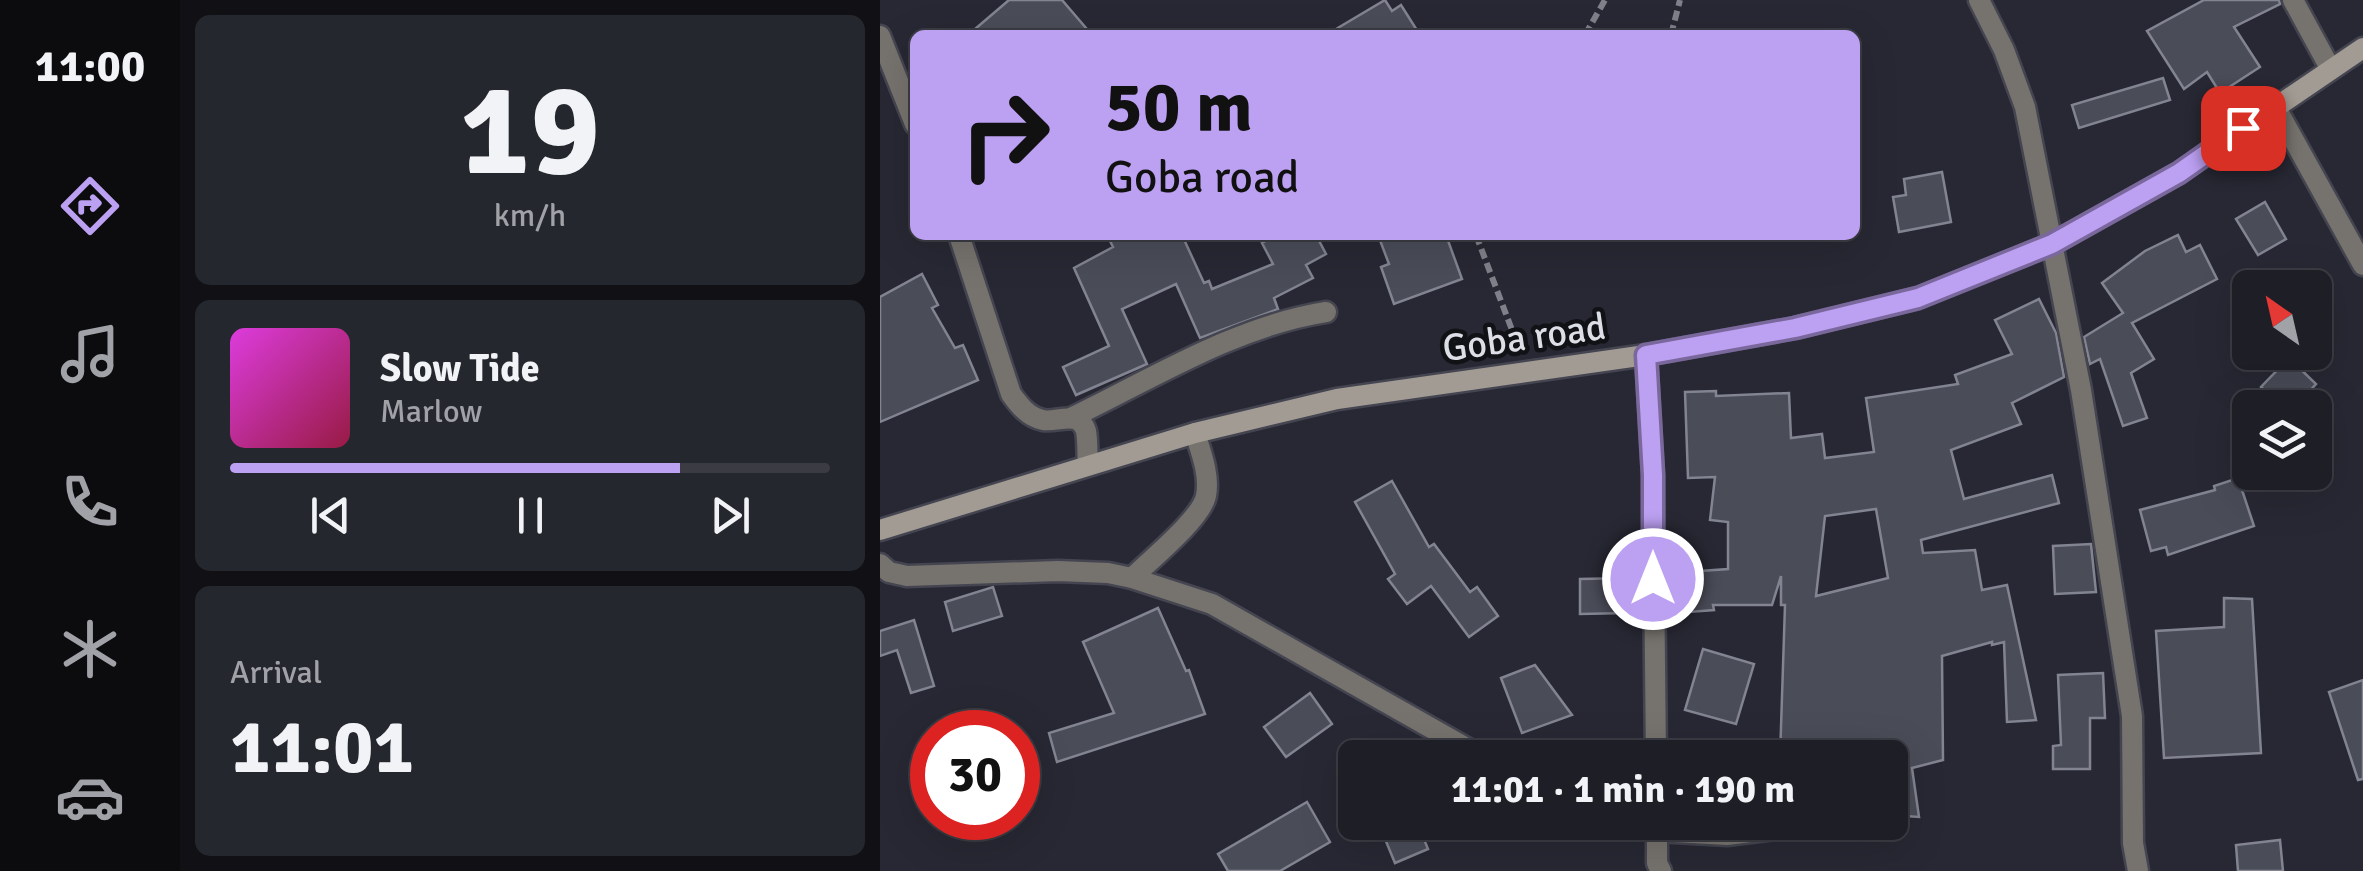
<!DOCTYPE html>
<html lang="en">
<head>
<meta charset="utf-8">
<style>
	body { margin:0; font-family:Signika,sans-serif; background:#25272e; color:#f1f3f6; height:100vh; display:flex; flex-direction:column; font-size:38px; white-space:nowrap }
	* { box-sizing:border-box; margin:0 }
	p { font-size:32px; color:#a0a2a7 }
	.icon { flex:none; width:55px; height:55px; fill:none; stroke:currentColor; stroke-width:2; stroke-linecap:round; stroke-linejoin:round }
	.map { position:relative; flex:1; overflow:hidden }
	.side { display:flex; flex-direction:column; gap:15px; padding:15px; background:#101015; width:700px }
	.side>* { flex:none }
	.guide { position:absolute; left:30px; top:30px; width:950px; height:210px; border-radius:15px; box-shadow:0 10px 40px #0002,0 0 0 2px #3b3c43; background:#bca0f2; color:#111; overflow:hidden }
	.needle { width:65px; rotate:326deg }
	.buttons { position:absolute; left:1352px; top:270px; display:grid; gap:20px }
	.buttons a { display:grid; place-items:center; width:100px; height:100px; border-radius:15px; background:#1d1e26; box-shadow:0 10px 40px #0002,0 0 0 2px #3b3c43; font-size:50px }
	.speed { position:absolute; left:30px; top:710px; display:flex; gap:20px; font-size:50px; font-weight:700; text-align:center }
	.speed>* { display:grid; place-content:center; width:130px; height:130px; border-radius:50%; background:#1d1e26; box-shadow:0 10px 40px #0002,0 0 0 2px #3b3c43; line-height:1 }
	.speed .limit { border:15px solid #d22; background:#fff; color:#111 }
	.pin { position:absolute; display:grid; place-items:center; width:85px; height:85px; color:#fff; margin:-42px; border-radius:20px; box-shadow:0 5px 15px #0006 }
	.me { position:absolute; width:110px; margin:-55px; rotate:0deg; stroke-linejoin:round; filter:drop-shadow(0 0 8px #0008) }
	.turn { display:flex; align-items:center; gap:35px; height:210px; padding:0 30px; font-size:45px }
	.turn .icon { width:130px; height:130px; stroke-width:2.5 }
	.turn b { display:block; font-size:70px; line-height:85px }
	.big { font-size:75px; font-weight:700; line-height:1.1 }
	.side .tile { flex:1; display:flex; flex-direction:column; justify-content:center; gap:15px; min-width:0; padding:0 35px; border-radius:15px; background:#25272e }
	.side .dial { align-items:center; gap:0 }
	.dial b { font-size:130px; line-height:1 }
	.song { display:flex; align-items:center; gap:30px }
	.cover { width:120px; height:120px; border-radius:15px; background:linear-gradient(135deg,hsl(300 70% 55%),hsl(340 70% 35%)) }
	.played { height:10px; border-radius:5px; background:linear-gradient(90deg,#bca0f2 75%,#3b3c43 75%) }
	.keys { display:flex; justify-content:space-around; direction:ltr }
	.trip { position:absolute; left:458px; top:740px; width:570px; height:100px; border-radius:15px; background:#1d1e26; box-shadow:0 10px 40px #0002,0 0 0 2px #3b3c43; font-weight:700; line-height:100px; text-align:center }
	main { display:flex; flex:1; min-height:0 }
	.tab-bar { display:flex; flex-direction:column; width:180px; justify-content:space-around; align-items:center; background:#0c0c0f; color:#a0a2a7 }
	.tab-bar .icon { width:70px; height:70px }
	.tab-bar .active { color:#bca0f2 }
	.tab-bar b { font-size:45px; color:#f1f3f6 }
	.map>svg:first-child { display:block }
</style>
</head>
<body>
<main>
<nav class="tab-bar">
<b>11:00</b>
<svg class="icon active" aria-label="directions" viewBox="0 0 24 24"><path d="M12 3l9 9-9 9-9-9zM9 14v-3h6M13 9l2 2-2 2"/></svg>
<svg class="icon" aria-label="music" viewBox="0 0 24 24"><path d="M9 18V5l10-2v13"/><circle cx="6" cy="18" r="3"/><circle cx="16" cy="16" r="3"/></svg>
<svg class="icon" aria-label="phone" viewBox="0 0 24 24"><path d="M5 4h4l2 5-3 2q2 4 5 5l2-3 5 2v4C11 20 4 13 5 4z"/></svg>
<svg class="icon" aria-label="climate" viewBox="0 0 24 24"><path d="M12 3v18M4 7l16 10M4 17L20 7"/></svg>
<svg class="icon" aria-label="car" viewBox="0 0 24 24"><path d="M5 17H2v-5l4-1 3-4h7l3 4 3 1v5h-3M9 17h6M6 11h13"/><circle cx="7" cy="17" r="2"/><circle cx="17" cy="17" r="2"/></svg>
</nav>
<section class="side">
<div class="tile dial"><b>19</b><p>km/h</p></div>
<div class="tile">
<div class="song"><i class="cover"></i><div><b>Slow Tide</b><p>Marlow</p></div></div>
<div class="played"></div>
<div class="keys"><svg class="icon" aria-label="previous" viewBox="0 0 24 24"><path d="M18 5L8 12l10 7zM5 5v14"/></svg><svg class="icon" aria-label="pause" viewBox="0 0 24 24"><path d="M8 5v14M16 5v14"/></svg><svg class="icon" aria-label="next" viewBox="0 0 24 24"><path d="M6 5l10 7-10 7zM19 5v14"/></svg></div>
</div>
<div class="tile"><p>Arrival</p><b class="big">11:01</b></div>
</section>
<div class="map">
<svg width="1483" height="871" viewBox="0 0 1483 871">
	<rect width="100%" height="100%" fill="#272833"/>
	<g fill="#4a4c58" stroke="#828491" stroke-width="2.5" fill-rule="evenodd">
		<path d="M129,0H182L212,35H88Z"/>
		<path d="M505,0L512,11L521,5L540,35H446Z"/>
		<path d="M1324,0H1399L1400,4L1354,27L1380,67L1340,93L1327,72L1304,89L1267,31Z"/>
		<path d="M1283,78L1290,100L1199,128L1192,105Z"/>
		<path d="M1062,172L1071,222L1019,232L1013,197L1026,195L1024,179Z"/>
		<path d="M1385,202L1406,239L1378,255L1356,219Z"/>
		<path d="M227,235H302L324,283L329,281L332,289L393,264L382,243L397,235H436L446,254L426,265L433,278L394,298L398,309L320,338L296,284L242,309L267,364L196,395L183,367L229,346L194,268L233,247Z"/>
		<path d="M498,235H566L582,279L514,304L501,267L509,264Z"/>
		<path d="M1298,235L1306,252L1320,245L1337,279L1252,323L1274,359L1251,373L1267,418L1243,426L1220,359L1210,364L1204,337L1243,313L1222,283L1265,251Z"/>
		<path d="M42,274L58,305L52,308L75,348L83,345L98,380L0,422V297Z"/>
		<path d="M1159,299L1176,333L1184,377L1132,403L1141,424L1071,450L1084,499L1172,475L1179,503L1041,540L1043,553L1095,550L1102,590L1127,585L1156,720L1127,722L1124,642L1112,645V642L1062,656L1063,760L1032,768L1039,817L1010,815V758H900L905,605H901V576L892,605H833L834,610L809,612L806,572L848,569V522L830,520L835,477L808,478L805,392L836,391V396L909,393L911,438L942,434L945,458L994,452L986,398L1078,384L1075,375L1132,354L1115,320ZM996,509L1008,578L936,596L945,516Z"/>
		<path d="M1409,358L1436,384L1414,408H1403L1381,387Z"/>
		<path d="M1358,478L1374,526L1288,555L1286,547L1271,551L1260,510L1335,490L1334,486Z"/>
		<path d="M512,481L549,547L554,544L590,592L597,587L618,616L589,637L551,586L527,604L508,579L515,574L475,502Z"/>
		<path d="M1211,544L1216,592L1175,594L1173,546Z"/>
		<path d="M748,578V613L700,614V579Z"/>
		<path d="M113,587L122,616L73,631L65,602Z"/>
		<path d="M1344,598L1372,599L1381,753L1284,758L1276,631L1344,627Z"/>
		<path d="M278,608L306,671L309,670L325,714L177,762L169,733L234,713L203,642Z"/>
		<path d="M34,620L54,686L31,693L17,650L0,656V631Z"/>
		<path d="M823,649L874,664L856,724L805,710Z"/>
		<path d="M655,665L692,715L642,733L621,678Z"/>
		<path d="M1223,673L1225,718H1210V769H1173V746L1181,745L1178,675Z"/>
		<path d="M1483,680V779L1478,780L1449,692Z"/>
		<path d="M430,693L452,724L406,757L384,727Z"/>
		<path d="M427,802L450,842L400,871H348L338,854Z"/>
		<path d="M498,822H537L548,849L515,863Z"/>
		<path d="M1400,840L1403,871H1358L1356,845Z"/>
	</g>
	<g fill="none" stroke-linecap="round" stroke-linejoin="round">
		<defs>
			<g id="street">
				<path d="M1099,0L1124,50L1145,107L1201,390L1252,716L1253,843L1258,871"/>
				<path d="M1413,0L1450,68"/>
				<path d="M0,36L35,124"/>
				<path d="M1395,106L1483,265"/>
				<path d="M79,235L131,394C139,405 148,417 163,420C177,423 199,409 206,431C208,442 207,455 208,465"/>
				<path d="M766,355L773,475L776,758"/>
				<path d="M191,418C272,379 356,326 446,312"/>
				<path d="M0,564L9,572L27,576L178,571L228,573L252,578L332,604L604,758"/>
				<path d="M252,578C270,560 321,519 326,496C330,475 321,452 315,433"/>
				<path d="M777,822V863L781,871"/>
				<path d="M777,831L847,835L911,827"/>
			</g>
			<path id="secondary" d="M0,530L315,433L457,399L766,355L915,328L1038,298L1172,244L1299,173L1483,48"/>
		</defs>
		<use href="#street" stroke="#444550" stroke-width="25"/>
		<use href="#secondary" stroke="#444550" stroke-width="25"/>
		<g stroke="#7f8089" stroke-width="6" stroke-dasharray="10 5" stroke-linecap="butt">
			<path d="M705,35L725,0"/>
			<path d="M791,35L800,0"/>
			<path d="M596,235L640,351"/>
		</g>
		<use href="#street" stroke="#76726d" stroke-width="20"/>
		<use href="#secondary" stroke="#a29b94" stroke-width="20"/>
	</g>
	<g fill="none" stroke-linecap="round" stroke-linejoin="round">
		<defs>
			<path id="route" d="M773,579V475L766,355L915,328L1038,298L1172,244L1299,173L1363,128"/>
		</defs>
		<use href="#route" stroke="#7a689d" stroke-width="25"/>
		<use href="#route" stroke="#bca0f2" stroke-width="18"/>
	</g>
	<g text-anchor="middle" stroke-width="9" stroke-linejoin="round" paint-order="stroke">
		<g font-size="38" fill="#dddfe6" stroke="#111216">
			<text transform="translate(644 337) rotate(-8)" y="13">Goba road</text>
		</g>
	</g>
</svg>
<div class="buttons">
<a><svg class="needle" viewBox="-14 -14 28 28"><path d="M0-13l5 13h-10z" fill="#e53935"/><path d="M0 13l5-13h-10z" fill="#a0a2a7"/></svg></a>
<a><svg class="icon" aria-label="layers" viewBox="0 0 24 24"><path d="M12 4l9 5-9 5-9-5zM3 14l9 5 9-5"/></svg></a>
</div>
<div class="speed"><div class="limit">30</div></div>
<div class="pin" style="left:1363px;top:128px;background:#d93025"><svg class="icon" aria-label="arrive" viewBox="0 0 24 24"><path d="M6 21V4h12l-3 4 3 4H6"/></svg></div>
<svg class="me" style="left:773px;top:579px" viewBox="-20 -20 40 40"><circle r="17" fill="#bca0f2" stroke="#fff" stroke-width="3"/><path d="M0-11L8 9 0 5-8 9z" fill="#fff"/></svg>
<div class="trip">11:01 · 1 min · 190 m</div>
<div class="guide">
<div class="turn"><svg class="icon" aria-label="right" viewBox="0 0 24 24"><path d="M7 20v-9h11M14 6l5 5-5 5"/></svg><div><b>50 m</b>Goba road</div></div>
</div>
</div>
</main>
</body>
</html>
